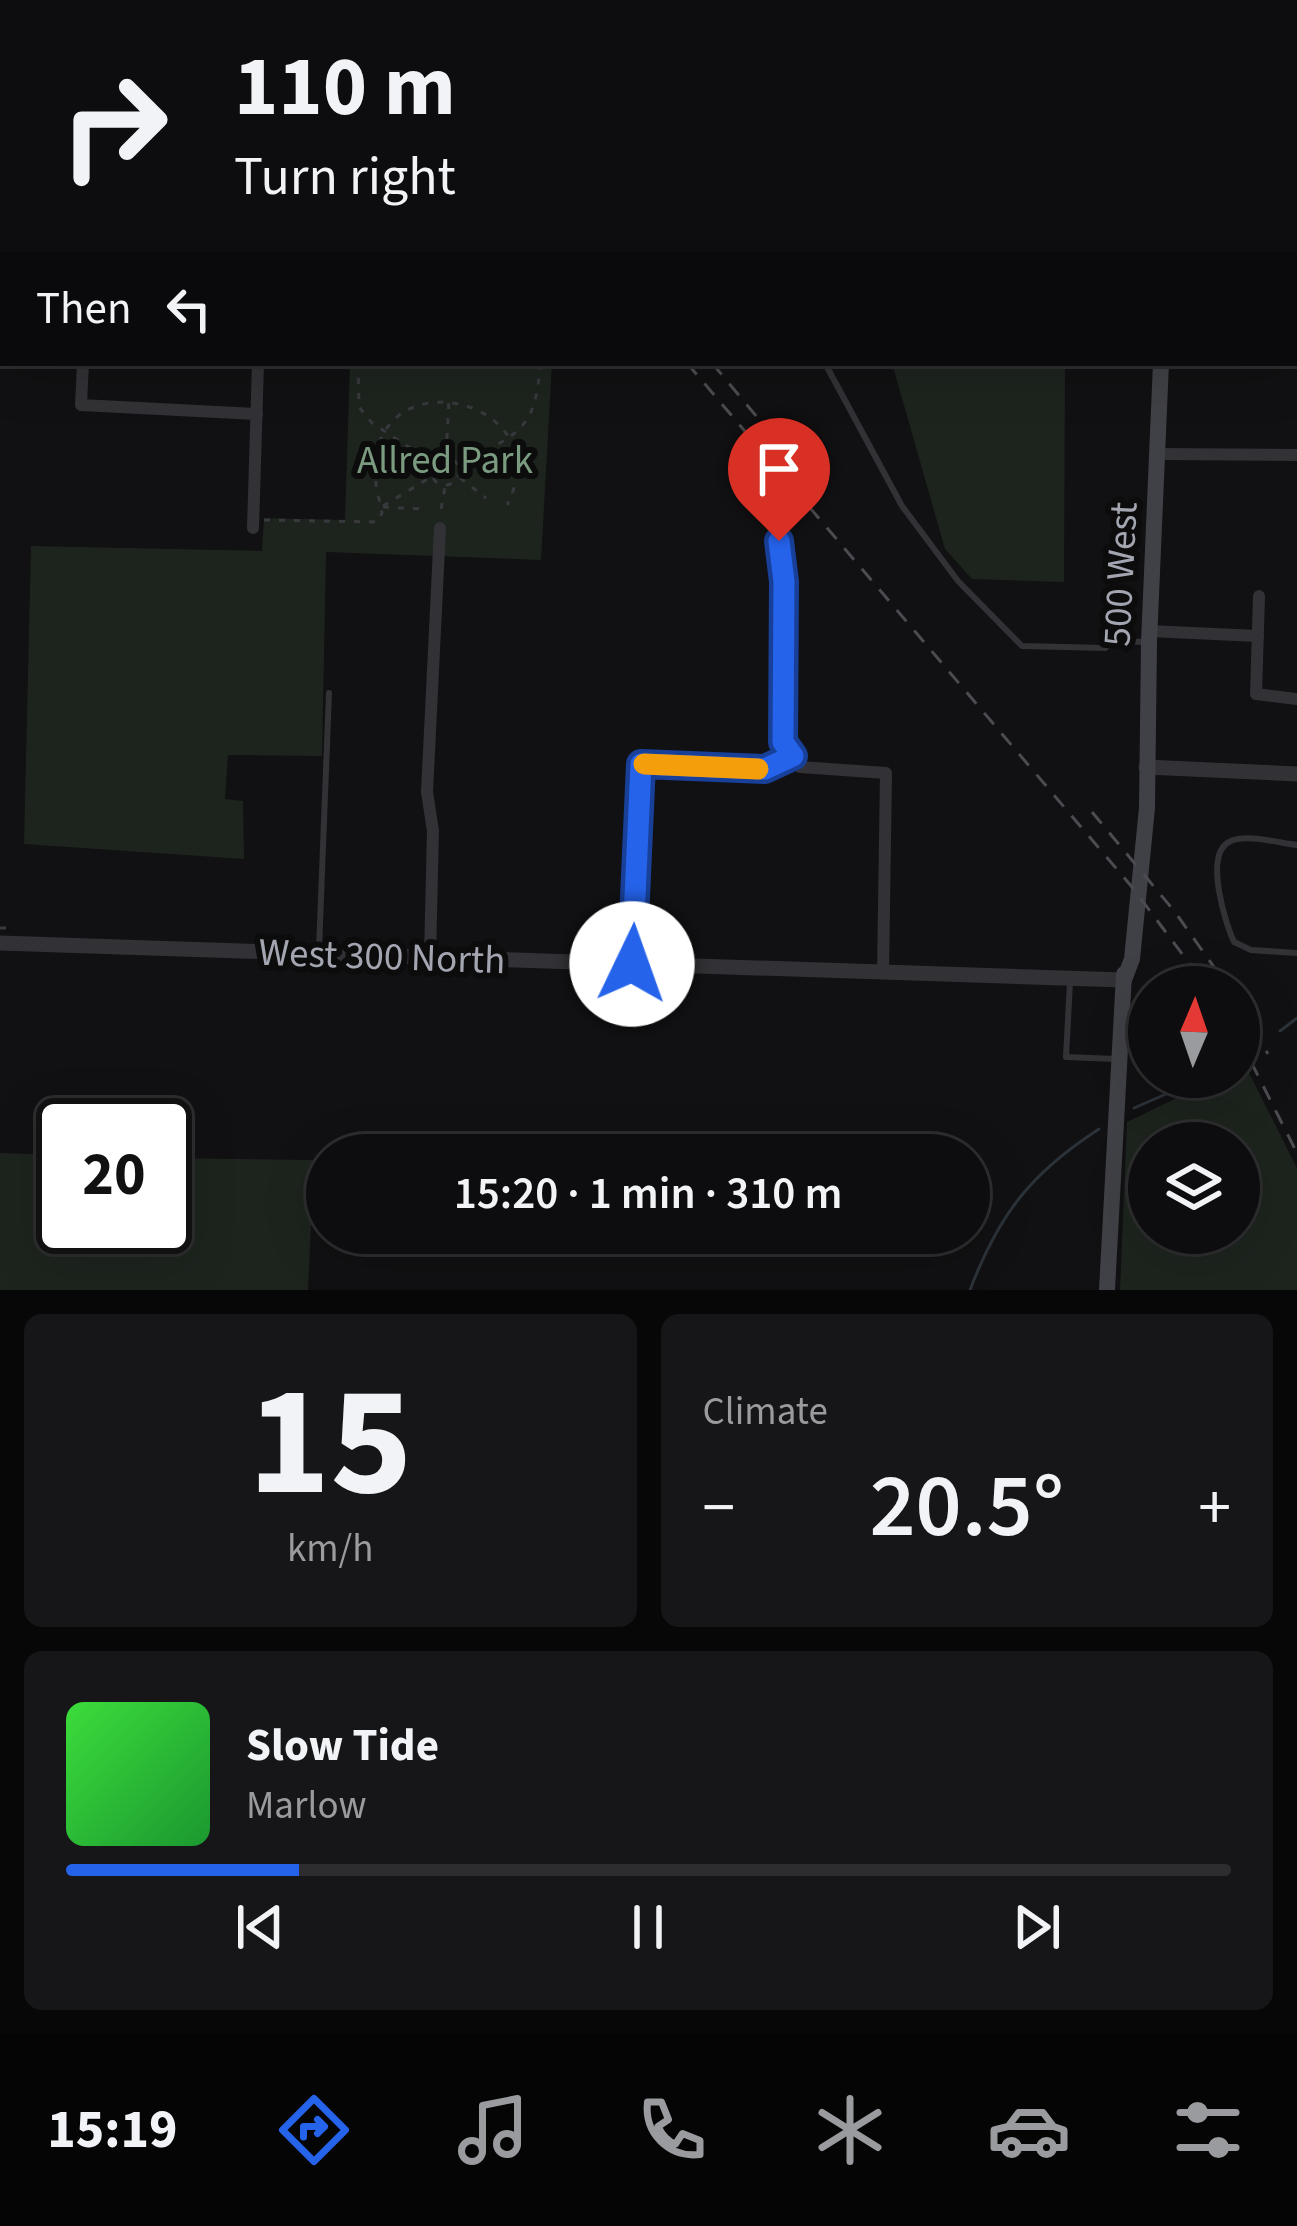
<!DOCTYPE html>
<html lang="en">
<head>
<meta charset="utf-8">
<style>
	body { margin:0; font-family:"Source Sans 3",sans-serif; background:#161517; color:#f1f3f6; height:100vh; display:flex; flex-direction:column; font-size:45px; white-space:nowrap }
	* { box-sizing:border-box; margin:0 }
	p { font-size:39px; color:#9a9b9e }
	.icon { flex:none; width:66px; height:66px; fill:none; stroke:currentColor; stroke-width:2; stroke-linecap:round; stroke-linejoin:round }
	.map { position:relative; height:1290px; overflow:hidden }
	.side { display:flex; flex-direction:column; gap:24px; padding:24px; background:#070708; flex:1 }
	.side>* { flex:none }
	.hud { position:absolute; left:0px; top:0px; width:1299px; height:366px; box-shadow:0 12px 48px #0002,0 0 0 3px #2d2c2e; background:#0d0c0e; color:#f1f3f6; overflow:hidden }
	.needle { width:78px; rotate:2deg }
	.fabs { position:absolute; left:1128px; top:966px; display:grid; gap:24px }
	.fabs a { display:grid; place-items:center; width:132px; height:132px; border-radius:50%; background:#0d0c0e; box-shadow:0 12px 48px #0002,0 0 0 3px #2d2c2e; font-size:60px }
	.speed { position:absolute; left:36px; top:1098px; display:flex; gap:24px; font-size:60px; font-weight:700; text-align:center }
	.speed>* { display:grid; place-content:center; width:156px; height:156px; border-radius:50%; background:#0d0c0e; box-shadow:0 12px 48px #0002,0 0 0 3px #2d2c2e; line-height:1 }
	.speed .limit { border:6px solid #111; border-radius:18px; background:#fff; color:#111 }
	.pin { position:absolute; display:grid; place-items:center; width:102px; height:102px; color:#fff; margin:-123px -51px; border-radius:50% 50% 50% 0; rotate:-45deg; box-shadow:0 0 12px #0007 }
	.pin .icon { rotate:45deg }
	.me { position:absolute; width:132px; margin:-66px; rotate:3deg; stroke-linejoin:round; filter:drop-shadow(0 0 9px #0008) }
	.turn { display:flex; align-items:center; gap:42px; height:252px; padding:0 36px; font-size:54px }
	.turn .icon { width:156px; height:156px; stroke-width:2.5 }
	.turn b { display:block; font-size:84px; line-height:102px }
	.then { display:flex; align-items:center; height:114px; padding:0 36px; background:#0003; gap:24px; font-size:45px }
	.big { font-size:90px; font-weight:600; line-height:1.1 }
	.side .widget { flex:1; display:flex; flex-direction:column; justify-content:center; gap:18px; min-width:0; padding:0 42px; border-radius:18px; background:#161517 }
	.side .dial { align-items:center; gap:0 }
	.dial b { font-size:156px; line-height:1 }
	.song { display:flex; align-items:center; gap:36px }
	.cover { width:144px; height:144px; border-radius:18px; background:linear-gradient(135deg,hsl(120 70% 55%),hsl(130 70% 35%)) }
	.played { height:12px; border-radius:6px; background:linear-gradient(90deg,#2563eb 20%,#2d2c2e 20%) }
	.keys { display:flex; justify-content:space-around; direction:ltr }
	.heat { display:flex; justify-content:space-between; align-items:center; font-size:66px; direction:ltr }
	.side .tiles { flex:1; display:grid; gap:24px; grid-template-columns:1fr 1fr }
	.widget:last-child { grid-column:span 2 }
	.trip { position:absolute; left:306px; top:1134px; width:684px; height:120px; border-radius:60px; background:#0d0c0e; box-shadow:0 12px 48px #0002,0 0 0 3px #2d2c2e; font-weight:600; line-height:120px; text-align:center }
	.dock { display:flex; height:192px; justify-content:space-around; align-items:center; background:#050506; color:#9a9b9e }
	.dock .icon { width:84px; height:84px }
	.dock .on { color:#2563eb }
	.dock b { font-size:54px; color:#f1f3f6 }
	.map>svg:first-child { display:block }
</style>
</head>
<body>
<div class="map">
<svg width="1297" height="1290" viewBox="0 0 1297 1290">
	<rect width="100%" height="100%" fill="#111012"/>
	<g fill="#1d241e" fill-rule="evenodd">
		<path d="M350,363H552L541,560L326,552L322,756L228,755L225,799L243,801L244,859L24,844L31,546L262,551L264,518L345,520Z"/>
		<path d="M892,363H1065L1064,582L972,579L945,549Z"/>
		<path d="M1245,1065L1297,1168V1290H1120L1127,1122L1220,1077H1239V1068ZM1149,1143H1239V1233H1149Z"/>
		<path d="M0,1153L63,1155V1227H165V1158L314,1160L308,1290H0Z"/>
	</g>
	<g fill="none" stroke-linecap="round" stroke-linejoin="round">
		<g stroke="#2b3239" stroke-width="3">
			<path d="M0,151H3"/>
			<path d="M1296,220H1297"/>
			<path d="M1280,1031L1297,1018"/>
			<path d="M1134,1108L1205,1077"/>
			<path d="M970,1290C999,1214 1031,1173 1099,1129"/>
		</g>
		<g stroke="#38393d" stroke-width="3" stroke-dasharray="6 9" stroke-linecap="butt">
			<path d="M358,363L359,407L372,423L433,463"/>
			<path d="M446,454L449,400"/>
			<circle cx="445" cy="471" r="14"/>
			<path d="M458,464C515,436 537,432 540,363"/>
			<path d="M460,478L486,498"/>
			<path d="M383,506L431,477"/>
			<path d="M383,507L423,509"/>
			<path d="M441,509L445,487"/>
			<path d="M264,520L377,522L382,513C379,498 374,482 375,467C379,356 561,400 507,505"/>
			<path d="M0,928H14"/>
		</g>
		<g stroke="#323236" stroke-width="6">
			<path d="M827,367L902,506L958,581L1022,646L1105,648L1115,641L1147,642"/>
			<path d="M1297,845C1279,843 1245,833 1229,842C1204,855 1225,922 1234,942L1251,950L1297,953"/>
			<path d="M319,949L329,693"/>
			<path d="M633,960L641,765L765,769L793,756L783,742C778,656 790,582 767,497"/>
			<path d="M1070,982L1066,1057L1116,1059"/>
		</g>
		<g stroke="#323236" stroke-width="12">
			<path d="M259,0L261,3"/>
			<path d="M73,3V0"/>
			<path d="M1296,194H1297"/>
			<path d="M0,263H3"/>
			<path d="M83,363L81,405L257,414"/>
			<path d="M1158,454L1297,455"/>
			<path d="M253,528L258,363"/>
			<path d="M1259,596L1256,694L1297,699"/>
			<path d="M1149,631L1258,636"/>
			<path d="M793,756L800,767L886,773L883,973"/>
			<path d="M430,956L433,831L427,792L440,528"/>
		</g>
		<g stroke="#323236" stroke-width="15">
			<path d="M1146,767L1297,774"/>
			<path d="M0,943L1124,980"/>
		</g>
		<g stroke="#404146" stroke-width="16">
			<path d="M1176,3V0"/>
			<path d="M1124,980L1132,959L1147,808L1149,642L1161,363"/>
			<path d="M1107,1290L1124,974"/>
		</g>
		<g stroke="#4b4c51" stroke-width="3" stroke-dasharray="15 12" stroke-linecap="butt">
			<path d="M378,0L380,3"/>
			<path d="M408,0L410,3"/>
			<path d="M687,363L1132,887L1207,987"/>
			<path d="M712,363L812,483"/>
			<path d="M1092,812L1175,912L1228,987"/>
			<path d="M1239,1004L1268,1054"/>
			<path d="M1239,1038L1297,1153"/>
		</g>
	</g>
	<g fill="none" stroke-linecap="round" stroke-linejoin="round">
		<defs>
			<path id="route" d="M632,964L641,764L765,769L793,756L783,742L784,582L779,541"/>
		</defs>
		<use href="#route" stroke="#184099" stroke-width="30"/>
		<use href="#route" stroke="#2563eb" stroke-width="21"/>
		<path stroke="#f59e0b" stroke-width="21" d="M644,764L758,769"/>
	</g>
	<g text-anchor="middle" stroke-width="12" stroke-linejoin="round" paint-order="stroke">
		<g font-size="39" fill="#7b9b80" stroke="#0c0c0d">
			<text x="445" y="473">Allred Park</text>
		</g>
		<g font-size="39" fill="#a3a6b1" stroke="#0c0c0d">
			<text transform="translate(1119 574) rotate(-87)" y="14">500 West</text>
			<text transform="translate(382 955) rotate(2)" y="14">West 300 North</text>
		</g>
	</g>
</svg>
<div class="fabs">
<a><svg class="needle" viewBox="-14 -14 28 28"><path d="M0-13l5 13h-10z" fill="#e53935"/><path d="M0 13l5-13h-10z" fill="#9a9b9e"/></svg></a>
<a><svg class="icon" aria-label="layers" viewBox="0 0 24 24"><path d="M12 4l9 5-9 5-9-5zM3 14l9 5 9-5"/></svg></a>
</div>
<div class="speed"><div class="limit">20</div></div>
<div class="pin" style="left:779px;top:541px;background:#d93025"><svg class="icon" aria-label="arrive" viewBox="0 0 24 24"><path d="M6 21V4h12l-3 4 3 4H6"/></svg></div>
<svg class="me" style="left:632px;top:964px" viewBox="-20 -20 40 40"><circle r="19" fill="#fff"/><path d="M0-13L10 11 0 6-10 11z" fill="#2563eb"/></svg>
<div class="trip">15:20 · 1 min · 310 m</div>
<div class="hud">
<div class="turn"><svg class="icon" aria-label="right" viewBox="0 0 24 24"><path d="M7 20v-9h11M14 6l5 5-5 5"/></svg><div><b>110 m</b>Turn right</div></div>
<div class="then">Then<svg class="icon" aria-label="left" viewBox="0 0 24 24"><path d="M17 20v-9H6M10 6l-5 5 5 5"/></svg></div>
</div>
</div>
<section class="side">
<div class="tiles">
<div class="widget dial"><b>15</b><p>km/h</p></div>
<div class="widget"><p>Climate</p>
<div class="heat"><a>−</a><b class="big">20.5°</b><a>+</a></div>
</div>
<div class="widget">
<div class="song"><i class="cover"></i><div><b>Slow Tide</b><p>Marlow</p></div></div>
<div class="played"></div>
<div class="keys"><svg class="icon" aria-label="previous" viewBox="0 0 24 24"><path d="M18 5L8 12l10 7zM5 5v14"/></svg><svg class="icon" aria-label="pause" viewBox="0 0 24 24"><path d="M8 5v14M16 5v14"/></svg><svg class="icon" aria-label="next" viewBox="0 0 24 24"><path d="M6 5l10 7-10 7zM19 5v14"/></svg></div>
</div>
</div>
</section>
<nav class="dock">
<b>15:19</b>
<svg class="icon on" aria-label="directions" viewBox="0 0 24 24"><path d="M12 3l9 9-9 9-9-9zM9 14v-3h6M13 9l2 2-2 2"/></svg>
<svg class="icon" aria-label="music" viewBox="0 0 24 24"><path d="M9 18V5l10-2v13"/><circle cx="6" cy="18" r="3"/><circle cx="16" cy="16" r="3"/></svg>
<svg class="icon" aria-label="phone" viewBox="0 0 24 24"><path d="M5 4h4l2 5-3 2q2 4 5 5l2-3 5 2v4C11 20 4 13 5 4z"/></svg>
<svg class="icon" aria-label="climate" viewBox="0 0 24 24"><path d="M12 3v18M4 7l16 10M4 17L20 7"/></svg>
<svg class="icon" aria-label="car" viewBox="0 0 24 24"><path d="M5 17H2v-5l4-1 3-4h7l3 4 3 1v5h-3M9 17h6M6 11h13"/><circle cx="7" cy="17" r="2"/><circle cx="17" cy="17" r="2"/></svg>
<svg class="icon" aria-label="filters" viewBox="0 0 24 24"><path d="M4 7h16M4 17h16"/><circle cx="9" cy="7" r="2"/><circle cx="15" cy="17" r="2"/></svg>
</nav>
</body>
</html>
